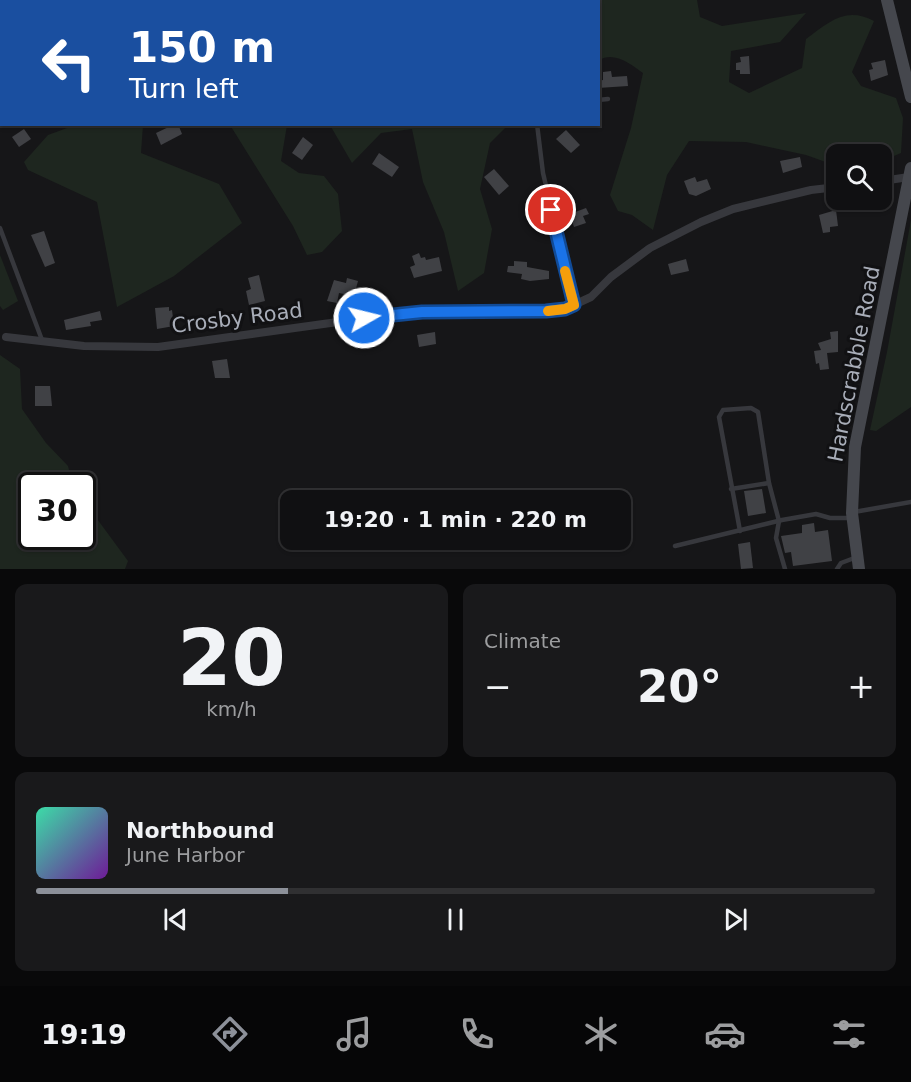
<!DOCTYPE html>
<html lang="en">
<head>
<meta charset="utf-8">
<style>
	body { margin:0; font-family:"DejaVu Sans",sans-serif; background:#19191b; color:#f1f3f6; height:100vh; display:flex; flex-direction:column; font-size:22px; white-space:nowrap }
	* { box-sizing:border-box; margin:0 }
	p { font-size:20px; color:#9c9d9f }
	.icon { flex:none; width:33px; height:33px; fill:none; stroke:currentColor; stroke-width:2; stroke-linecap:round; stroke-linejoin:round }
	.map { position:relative; height:569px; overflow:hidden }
	.sheet { display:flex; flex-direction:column; gap:15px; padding:15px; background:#09090a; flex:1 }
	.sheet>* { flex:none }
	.hud { position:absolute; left:0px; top:0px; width:600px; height:126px; box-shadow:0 2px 4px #0004,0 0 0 2px #303032; background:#1a4fa0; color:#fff; overflow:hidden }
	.fabs { position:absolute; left:826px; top:144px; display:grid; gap:12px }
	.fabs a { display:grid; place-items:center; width:66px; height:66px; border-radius:12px; background:#101012; box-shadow:0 2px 4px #0004,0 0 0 2px #303032; font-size:30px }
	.speed { position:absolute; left:18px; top:472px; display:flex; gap:12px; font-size:30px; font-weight:700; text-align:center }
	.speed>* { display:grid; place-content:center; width:78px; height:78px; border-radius:50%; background:#101012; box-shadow:0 2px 4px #0004,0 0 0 2px #303032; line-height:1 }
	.speed .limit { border:3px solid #111; border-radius:9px; background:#fff; color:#111 }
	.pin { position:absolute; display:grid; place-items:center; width:51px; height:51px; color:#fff; margin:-26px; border:3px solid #fff; border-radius:50%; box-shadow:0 2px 6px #0007 }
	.me { position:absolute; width:66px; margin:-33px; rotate:82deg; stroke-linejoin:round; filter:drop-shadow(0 0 4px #0008) }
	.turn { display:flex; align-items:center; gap:21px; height:126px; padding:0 30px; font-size:27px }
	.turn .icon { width:78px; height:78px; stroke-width:2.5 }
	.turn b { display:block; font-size:42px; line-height:51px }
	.big { font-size:45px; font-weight:700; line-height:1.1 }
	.sheet .card { flex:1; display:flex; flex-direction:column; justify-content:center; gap:9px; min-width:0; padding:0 21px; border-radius:12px; background:#19191b }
	.sheet .dial { align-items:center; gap:0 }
	.dial b { font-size:78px; line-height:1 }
	.song { display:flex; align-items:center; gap:18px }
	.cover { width:72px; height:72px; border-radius:9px; background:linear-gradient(135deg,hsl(160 70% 55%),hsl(280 70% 35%)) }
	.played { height:6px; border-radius:3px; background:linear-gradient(90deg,#8c9099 30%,#303032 30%) }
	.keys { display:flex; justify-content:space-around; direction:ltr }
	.heat { display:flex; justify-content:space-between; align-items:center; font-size:33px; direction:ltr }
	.sheet .tiles { flex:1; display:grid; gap:15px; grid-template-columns:1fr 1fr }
	.card:last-child { grid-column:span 2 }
	.trip { position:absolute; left:280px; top:490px; width:351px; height:60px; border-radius:12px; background:#101012; box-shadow:0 2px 4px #0004,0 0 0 2px #303032; font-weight:700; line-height:60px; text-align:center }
	.menu { display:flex; height:96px; justify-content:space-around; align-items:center; background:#060607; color:#9c9d9f }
	.menu .icon { width:42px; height:42px }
	.menu .selected { color:#8c9099 }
	.menu b { font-size:27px; color:#f1f3f6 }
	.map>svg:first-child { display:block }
</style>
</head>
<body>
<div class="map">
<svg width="911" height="569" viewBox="0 0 911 569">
	<rect width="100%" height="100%" fill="#161618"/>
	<g fill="#1e261f">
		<path d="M0,0H697L700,17L722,26L806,13L780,42L731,51L729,82L749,93L802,68L806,39C829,22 846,6 874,21L852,72L861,86L896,98L903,118L901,153L882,161V154H837V166L806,155L746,142L689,141L667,175L653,230L632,215L618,211L610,195L631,128L643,73C631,64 614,51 599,60L598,2H2L0,43Z"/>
		<path d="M70,125H143L141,153L219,184L242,223L174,276L117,307L97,202L28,170L24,162L48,135L70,127Z"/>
		<path d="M230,125H287L281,161L299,173L324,176L338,194L342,231L322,252L307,255L293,226Z"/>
		<path d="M330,125H508L490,143L480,189L492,229L484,273L458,291L444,232L423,182L412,129L381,133L352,163Z"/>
		<path d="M911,220V407L876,431L870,430L887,352Z"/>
		<path d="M0,255L18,301L3,310L0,306Z"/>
		<path d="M0,355L20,369L22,409L46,443L68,466L72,482L69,486H32V537H82L83,504L89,508L128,561L125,569H0Z"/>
	</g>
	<g fill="#404145">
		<path d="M749,56L750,74H740V70H736V63L741,62L740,57Z"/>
		<path d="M885,60L888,75L871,81L869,70L873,69L871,63Z"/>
		<path d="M611,71L612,77L627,76L628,86L598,88V81L603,80V72Z"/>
		<path d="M175,124H178L182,134L161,145L156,133Z"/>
		<path d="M24,129L31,139L19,147L12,137Z"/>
		<path d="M566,130L580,145L571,153L556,139Z"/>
		<path d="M303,137L313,145L302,160L292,153Z"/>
		<path d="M379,153L399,167L392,177L372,164Z"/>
		<path d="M800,157L802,167L783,173L780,161Z"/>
		<path d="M494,169L509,186L499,195L484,177Z"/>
		<path d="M695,177L697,182L707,179L711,189L696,196L689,194L684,181Z"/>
		<path d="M586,208L589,214L583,216L586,223L574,227L572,221L565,224L562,217Z"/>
		<path d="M836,210L838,226L830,227V232L823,233L819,215Z"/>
		<path d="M44,231L55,263L45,267L31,235Z"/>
		<path d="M419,253L421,258L425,257L426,260L439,257L442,271L414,278L410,267L415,265L412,256Z"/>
		<path d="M686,259L689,271L671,275L668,264Z"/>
		<path d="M514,261L527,262V267L549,271V279L530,281L521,279L522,274L507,272L508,266H514Z"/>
		<path d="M259,275L265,301L249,305L246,291L251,289L248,278Z"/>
		<path d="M347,278L358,281L354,296L339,293L337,303L327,301L334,280L346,283Z"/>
		<path d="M169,307V311L172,310L174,326L157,329L155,308Z"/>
		<path d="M100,311L102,320L90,322L91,326L66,330L64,320Z"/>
		<path d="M838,331V352L827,353L829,369L820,370L819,363L816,364L814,351L821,350L818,343L831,339L830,332Z"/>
		<path d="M435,332L436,344L419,347L417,335Z"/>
		<path d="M227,359L230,378H215L212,361Z"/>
		<path d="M35,386H50L52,406H35Z"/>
		<path d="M762,489L766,513L748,516L744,491Z"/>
		<path d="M814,523L815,532L828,530L832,561L793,566L791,552L785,553L781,536L802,533V525Z"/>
		<path d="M750,542L753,568L741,569L738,544Z"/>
	</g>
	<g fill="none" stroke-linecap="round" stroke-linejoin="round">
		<g stroke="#37383d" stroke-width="4.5">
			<path d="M598,100L608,99"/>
			<path d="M537,124L543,173L574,305"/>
			<path d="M0,228L42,340"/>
			<path d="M731,489L769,483"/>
			<path d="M854,512L911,502"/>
			<path d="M740,531L719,417L723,410L751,408L758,412L769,483L779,521L776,538L785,569"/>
			<path d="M675,546L782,520L816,514L830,518H852"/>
			<path d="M837,569L841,563L857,557"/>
		</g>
		<g stroke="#37383d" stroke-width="8">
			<path d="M882,181L909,177"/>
			<path d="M6,337L84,346L158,347L388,315L422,312L565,309L591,297L611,277L650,248L701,222L733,209L811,190L837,187"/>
		</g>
		<g stroke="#45474d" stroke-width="12">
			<path d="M887,0L911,97"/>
			<path d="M859,569L852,513L855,447L911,168"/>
		</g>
	</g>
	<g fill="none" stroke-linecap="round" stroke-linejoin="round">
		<defs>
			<path id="route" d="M364,318L422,312L546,311L565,309L574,305L551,210"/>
		</defs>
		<use href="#route" stroke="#114b97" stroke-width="15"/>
		<use href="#route" stroke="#1a73e8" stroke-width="10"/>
		<path stroke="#f59e0b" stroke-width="10" d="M548,311L565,309L574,305L565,271"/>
	</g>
	<g text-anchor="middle" stroke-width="6" stroke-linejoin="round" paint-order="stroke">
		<g font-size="21" fill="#a8adb8" stroke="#111113">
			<text transform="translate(237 318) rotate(-7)" y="7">Crosby Road</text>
			<text transform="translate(854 364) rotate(-79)" y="7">Hardscrabble Road</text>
		</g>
	</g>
</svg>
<div class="fabs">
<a><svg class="icon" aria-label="search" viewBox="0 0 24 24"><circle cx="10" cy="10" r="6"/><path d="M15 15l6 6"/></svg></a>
</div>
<div class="speed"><div class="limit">30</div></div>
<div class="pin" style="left:551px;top:210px;background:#d93025"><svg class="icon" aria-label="arrive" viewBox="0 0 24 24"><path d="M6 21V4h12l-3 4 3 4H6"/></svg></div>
<svg class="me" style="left:364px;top:318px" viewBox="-20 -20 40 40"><circle r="17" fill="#1a73e8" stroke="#fff" stroke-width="3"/><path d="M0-11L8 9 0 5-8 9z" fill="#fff"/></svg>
<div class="trip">19:20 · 1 min · 220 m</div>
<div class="hud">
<div class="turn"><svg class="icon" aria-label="left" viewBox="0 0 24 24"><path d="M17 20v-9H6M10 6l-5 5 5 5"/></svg><div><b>150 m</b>Turn left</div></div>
</div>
</div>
<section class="sheet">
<div class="tiles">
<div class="card dial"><b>20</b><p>km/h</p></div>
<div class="card"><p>Climate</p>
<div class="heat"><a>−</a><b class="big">20°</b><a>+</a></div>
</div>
<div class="card">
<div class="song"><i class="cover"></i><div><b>Northbound</b><p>June Harbor</p></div></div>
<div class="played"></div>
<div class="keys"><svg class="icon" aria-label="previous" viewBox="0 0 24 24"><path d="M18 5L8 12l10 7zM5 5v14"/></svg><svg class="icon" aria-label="pause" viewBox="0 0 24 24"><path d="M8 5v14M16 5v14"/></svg><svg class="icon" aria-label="next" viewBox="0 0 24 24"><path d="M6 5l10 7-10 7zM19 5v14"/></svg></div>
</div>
</div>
</section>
<nav class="menu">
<b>19:19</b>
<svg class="icon selected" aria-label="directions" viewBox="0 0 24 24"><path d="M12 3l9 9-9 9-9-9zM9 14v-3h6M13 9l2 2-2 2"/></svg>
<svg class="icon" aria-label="music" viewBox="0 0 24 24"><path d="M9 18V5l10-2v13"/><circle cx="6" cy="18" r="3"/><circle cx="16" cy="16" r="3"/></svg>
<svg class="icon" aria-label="phone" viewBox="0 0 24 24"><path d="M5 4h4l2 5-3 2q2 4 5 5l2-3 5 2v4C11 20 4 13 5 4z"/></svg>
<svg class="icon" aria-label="climate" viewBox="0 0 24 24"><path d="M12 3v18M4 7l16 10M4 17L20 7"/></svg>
<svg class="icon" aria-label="car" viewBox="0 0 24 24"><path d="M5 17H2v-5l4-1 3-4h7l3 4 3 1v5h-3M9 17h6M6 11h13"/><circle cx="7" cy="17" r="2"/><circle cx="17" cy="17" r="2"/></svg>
<svg class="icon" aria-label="filters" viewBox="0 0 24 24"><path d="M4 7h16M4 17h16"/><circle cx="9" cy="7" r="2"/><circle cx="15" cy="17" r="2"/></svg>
</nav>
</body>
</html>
